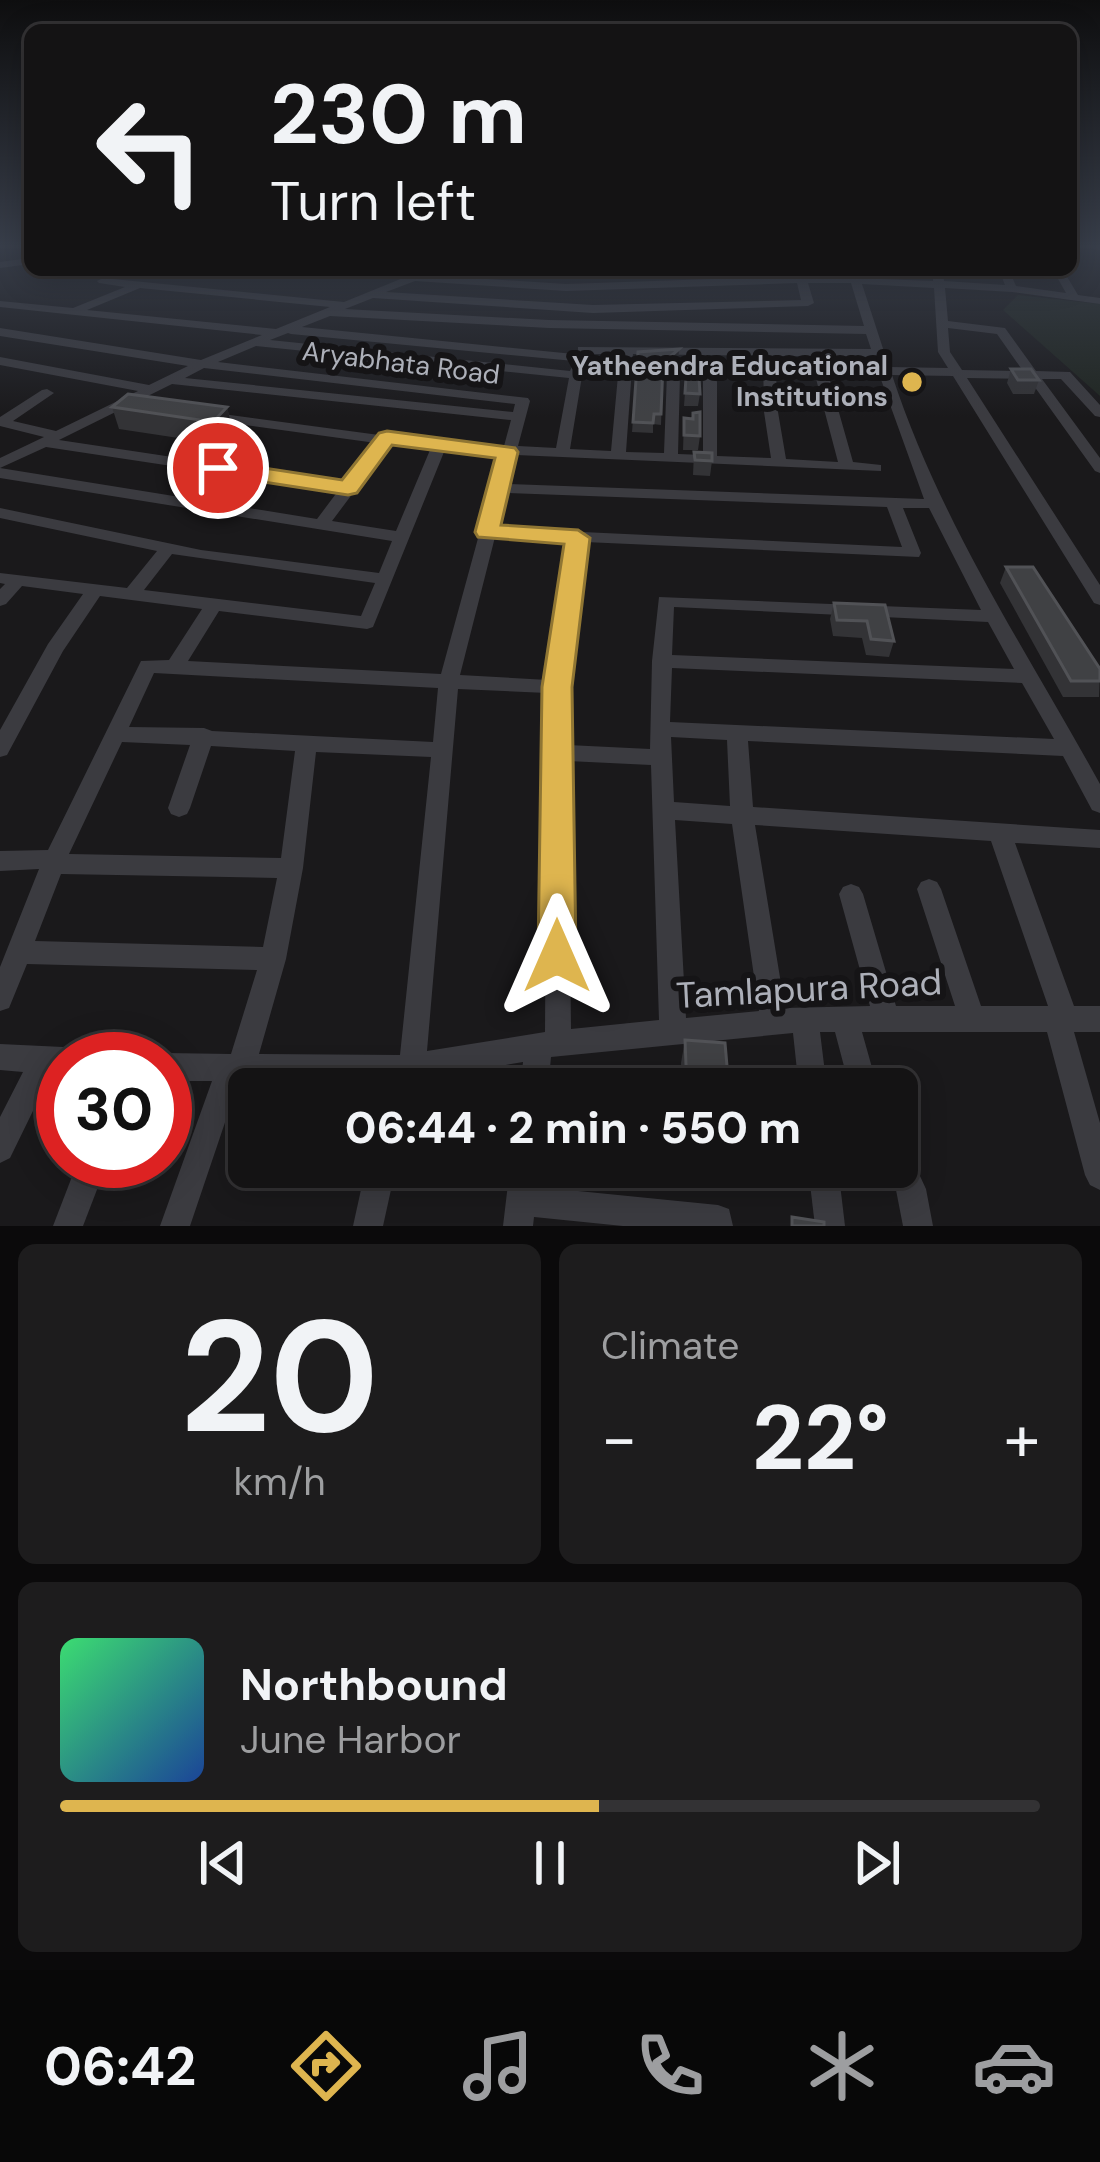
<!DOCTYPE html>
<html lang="en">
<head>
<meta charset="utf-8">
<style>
	body { margin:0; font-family:"DM Sans",sans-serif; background:#1d1c1d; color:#f1f3f6; height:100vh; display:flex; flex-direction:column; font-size:45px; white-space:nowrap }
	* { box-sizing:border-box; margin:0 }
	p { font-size:39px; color:#9d9ea0 }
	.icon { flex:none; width:66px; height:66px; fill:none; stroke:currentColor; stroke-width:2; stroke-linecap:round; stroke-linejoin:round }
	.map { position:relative; height:1226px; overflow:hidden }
	.details { display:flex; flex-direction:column; gap:18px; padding:18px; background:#0b0a0b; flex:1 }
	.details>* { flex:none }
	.guide { position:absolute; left:24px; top:24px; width:1053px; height:252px; border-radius:18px; box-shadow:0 6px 30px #0003,0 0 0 3px #333234; background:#141314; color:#f1f3f6; overflow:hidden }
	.speed { position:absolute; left:36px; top:1032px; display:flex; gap:24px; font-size:60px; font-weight:700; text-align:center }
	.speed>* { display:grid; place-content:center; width:156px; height:156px; border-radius:50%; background:#141314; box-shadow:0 6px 30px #0003,0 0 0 3px #333234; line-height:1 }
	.speed .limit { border:18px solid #d22; background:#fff; color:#111 }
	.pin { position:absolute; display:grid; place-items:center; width:102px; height:102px; color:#fff; margin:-51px; border:6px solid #fff; border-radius:50%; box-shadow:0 3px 12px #0007 }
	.me { position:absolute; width:132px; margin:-66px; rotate:0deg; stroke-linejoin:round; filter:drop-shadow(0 0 9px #0008) }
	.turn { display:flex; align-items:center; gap:42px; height:252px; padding:0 48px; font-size:54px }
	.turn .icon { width:156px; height:156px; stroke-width:2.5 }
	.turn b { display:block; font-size:84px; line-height:102px }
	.big { font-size:90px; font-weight:800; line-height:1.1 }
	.details .widget { flex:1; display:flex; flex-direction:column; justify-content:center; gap:18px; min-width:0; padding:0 42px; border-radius:18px; background:#1d1c1d }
	.details .dial { align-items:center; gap:0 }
	.dial b { font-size:156px; line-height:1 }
	.song { display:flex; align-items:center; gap:36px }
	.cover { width:144px; height:144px; border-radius:18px; background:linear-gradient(135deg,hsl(140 70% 55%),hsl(220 70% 35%)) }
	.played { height:12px; border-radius:6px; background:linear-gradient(90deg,#deb54f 55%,#333234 55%) }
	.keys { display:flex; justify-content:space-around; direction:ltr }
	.heat { display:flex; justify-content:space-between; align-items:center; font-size:66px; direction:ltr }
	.details .tiles { flex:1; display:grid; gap:18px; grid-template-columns:1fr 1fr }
	.widget:last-child { grid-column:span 2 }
	.trip { position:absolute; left:228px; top:1068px; width:690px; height:120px; border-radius:18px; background:#141314; box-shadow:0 6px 30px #0003,0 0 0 3px #333234; font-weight:800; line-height:120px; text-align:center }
	.tab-bar { display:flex; height:192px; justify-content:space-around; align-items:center; background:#080808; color:#9d9ea0 }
	.tab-bar .icon { width:84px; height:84px }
	.tab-bar .selected { color:#deb54f }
	.tab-bar b { font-size:54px; color:#f1f3f6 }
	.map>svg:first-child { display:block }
</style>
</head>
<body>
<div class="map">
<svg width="1100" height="1226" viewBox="0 0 1100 1226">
	<rect width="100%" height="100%" fill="#1a191b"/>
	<path fill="#202621" d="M1018,295L1100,304V396L1003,310Z"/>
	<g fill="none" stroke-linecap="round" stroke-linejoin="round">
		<g fill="#3b3b40" fill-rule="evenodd">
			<path d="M1071,245H1100V250Z"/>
			<path d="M30,258V264L0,268V262Z"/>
			<path d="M345,270L421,271L426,275L566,284L801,276L933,281V270H943L944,281L1005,285L999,270H1009L1016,286L1066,293L1053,270H1063L1078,295L1100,298V304L1012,292L945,288L948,321L1005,328L1036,371L1070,372L1100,405V417L1095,416L1061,379H1042L1100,458V473L1095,471L1029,379L967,378L1100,585V605L1094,603L953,376L892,375C941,524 1025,648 1100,784V813L1092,810L1063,756L748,741L753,807L1100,830V848L1015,843L1074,1006H1100V1032H1074L1100,1123V1190L1090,1185L1085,1175L1047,1032H862L878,1089H850L835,1032H820L827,1089H799L793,1033L551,1057L548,1089H520L523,1062L398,1083L248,1081L238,1084L190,1226H160L212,1081H165V1059H155L165,1053L231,1054L257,970L27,964L9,1008L0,1011V967L39,869L0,871V851L48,850L141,661L169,660L202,609L100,596L63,651L7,755L0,757V730L48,644L83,594L22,586L6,604L0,606V589L5,584L0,583V573L127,588L157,551L0,518V508L201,550L379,573L392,541L0,478V458L44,437L0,426V417L42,390L47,389L54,393L13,421L56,431L138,391L0,365V357L149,385L188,366L0,336V328L201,360L262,335L0,307V301L73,308L125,287L99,283L97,281L103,278L344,302L403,278L350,273ZM415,281L566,291L797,283L801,300L593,305L386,292ZM808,283H851L864,326L549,320L345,309L373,298L593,313L808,306L814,303ZM862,284L934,288L938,352L948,368L889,367ZM140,288L330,307L276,329L87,310ZM330,316L549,328L866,334L871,349L578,347V353L582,354H620L611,451L570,449L584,364L582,361L586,358L584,355L302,327ZM948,328L997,334L1023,371L962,370L950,352ZM288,333L291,334L574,361L570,371L270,340ZM256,346L569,378L556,448L518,446L530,401L528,398L218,362ZM633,354L697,355L698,362L675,364L667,373L664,453L626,452ZM709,355L763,356L764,412L771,458L717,456V382ZM775,356H810L838,462L786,459L778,412ZM823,356L873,357L877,368L875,371L879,374L924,499L509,484L516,455L881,471V465L853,462ZM204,368L515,404L513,412L185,378ZM700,370L703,382V455L678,454L680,374L684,371ZM172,384L511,420L504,446L439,443L208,412L201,416L208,420L376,443L345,483L59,440ZM389,445L430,450L396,531L332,521ZM46,447L338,491L317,519L0,468ZM444,452L501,454L441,674L188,661L219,611L367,629L373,627ZM506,493L887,507L902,547L497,528ZM903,508H929L981,610L659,597L652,661L650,749L568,745L567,687L585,542L919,557L921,553ZM495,537L568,541L548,680L460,675ZM172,554L375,583L361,616L144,590ZM674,607L988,622L1014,669L672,655ZM672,668L1022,683L1054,739L670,722ZM154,673L438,688L433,742L212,731L204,728L129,727ZM458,689L547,693L545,1032L427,1051ZM671,737L727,740L730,806L674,802ZM122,742L190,745L168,808L171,814L179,817L187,814L190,808L211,746L295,751L281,858L69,854ZM316,752L431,757L400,1055L259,1054L286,959L303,868ZM568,761L651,765L659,1020L571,1029ZM675,820L732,824L759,1011L686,1018ZM755,825L991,841L1048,1006H981L941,889L937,882L929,879L921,882L917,889L955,1006H896L863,894L859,887L851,884L843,887L839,894L870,1006L785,1008ZM61,874L277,878L263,947L35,941Z"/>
			<path d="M0,1044L63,1047L73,1051L76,1059H63V1075L51,1074L10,1158L0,1163V1117L23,1072L0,1070Z"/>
			<path d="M897,1143L907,1148L926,1189L933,1226H903L896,1190L886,1167H897Z"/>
			<path d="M78,1161H108L83,1226H53Z"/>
			<path d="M366,1167H396L383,1226H353Z"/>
			<path d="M510,1167H540L538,1187L718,1205L729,1209L733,1226H623L534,1217L533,1226H503Z"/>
			<path d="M808,1167H838L845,1226H815Z"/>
		</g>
	</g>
	<g fill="#333336">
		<path d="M679,349L678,359L663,372L661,425L653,424V433L632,432L638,352Z"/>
		<path d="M687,363L700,394L698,406H684Z"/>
		<path d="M1011,369L1039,380L1034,394H1013L1007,383Z"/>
		<path d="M112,407H227L232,428L218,444L119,429Z"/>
		<path d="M684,418L700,436L698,450H683Z"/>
		<path d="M694,452L712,461L710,476L693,475Z"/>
		<path d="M1006,567L1100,669L1099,697H1063L1000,583Z"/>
		<path d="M834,603L885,605L894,641L889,657L866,655L862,638L833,636L830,619Z"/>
		<path d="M685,1040L729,1089H682L681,1063Z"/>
	</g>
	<g fill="#242325">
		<path d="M679,349L678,359L662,373L663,363Z"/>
		<path d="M227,407L232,428L218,444L213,422Z"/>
	</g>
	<g fill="#404144" stroke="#515256" stroke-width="3">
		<path d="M679,349L663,363L661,414H654L653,423L633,422L638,352Z"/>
		<path d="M698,362L700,394L685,393L687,363Z"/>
		<path d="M1011,369H1031L1039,380H1018Z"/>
		<path d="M128,394L227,407L213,422L112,407Z"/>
		<path d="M700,412V436L684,435V418L693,419V413Z"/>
		<path d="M694,452L712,453V461L695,460Z"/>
		<path d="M1006,567H1033L1100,669V681H1071Z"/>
		<path d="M834,603L885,605L894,641L871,639L867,621L837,620Z"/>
		<path d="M685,1040L725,1043L729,1089H687Z"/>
		<path d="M792,1217L824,1222V1226H792Z"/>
	</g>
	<linearGradient id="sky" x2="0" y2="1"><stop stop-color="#0e0e0f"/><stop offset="0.59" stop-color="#383e4a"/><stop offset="1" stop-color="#383e4a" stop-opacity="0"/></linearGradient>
	<rect width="1100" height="417" fill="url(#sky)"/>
	<path fill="#deb54f" stroke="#907633" stroke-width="3" d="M387,431L515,448L518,452L501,525L578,530L590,538L572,687L576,956L571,969L557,974L544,969L538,956L542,687L564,544L478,537L475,532L495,458L392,445L357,493L348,495L218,475L206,468L218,461L342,480L379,433Z"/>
	<circle fill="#deb54f" stroke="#151416" stroke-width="4.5" cx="912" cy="382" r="12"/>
	<g text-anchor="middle" stroke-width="12" stroke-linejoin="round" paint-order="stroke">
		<g font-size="27" fill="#adb0b9" stroke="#151416">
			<text transform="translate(401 363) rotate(7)" y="9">Aryabhata Road</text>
		</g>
		<g font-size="27" font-weight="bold" fill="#adb0b9" stroke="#151416" text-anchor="end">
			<text x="888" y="375">Yatheendra Educational<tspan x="888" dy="31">Institutions</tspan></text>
		</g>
		<g font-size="36" fill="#adb0b9" stroke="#151416">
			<text transform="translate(809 988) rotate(-3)" y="13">Tamlapura Road</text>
		</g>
	</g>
</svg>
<div class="speed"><div class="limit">30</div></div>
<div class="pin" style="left:218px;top:468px;background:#d93025"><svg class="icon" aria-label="arrive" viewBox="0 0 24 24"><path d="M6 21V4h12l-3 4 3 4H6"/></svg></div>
<svg class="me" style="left:557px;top:956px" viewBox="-20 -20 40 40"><path d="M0-17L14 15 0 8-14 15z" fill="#deb54f" stroke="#fff" stroke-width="4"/></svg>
<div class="trip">06:44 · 2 min · 550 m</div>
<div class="guide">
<div class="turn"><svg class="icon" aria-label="left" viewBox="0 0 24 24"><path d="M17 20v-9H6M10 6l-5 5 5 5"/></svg><div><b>230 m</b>Turn left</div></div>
</div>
</div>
<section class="details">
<div class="tiles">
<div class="widget dial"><b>20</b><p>km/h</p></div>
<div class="widget"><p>Climate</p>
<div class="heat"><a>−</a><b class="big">22°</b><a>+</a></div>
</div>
<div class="widget">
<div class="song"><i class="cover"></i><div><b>Northbound</b><p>June Harbor</p></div></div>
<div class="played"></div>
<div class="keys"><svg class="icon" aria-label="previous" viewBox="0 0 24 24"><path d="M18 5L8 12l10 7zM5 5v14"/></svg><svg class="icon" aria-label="pause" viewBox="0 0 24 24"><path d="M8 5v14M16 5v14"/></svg><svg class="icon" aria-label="next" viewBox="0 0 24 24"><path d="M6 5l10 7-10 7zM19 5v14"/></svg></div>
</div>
</div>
</section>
<nav class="tab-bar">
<b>06:42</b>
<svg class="icon selected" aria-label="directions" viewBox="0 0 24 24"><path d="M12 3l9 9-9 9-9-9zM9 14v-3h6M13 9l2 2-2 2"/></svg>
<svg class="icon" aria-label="music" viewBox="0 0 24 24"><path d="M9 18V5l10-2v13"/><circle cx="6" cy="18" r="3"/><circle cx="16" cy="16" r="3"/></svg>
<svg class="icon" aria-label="phone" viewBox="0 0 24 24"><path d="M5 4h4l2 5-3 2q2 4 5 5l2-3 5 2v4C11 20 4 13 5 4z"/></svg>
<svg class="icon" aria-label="climate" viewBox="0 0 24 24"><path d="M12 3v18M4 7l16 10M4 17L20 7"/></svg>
<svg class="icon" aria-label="car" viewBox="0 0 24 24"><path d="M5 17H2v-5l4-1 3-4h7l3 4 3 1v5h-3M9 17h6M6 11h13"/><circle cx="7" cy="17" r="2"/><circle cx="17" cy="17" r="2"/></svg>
</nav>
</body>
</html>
